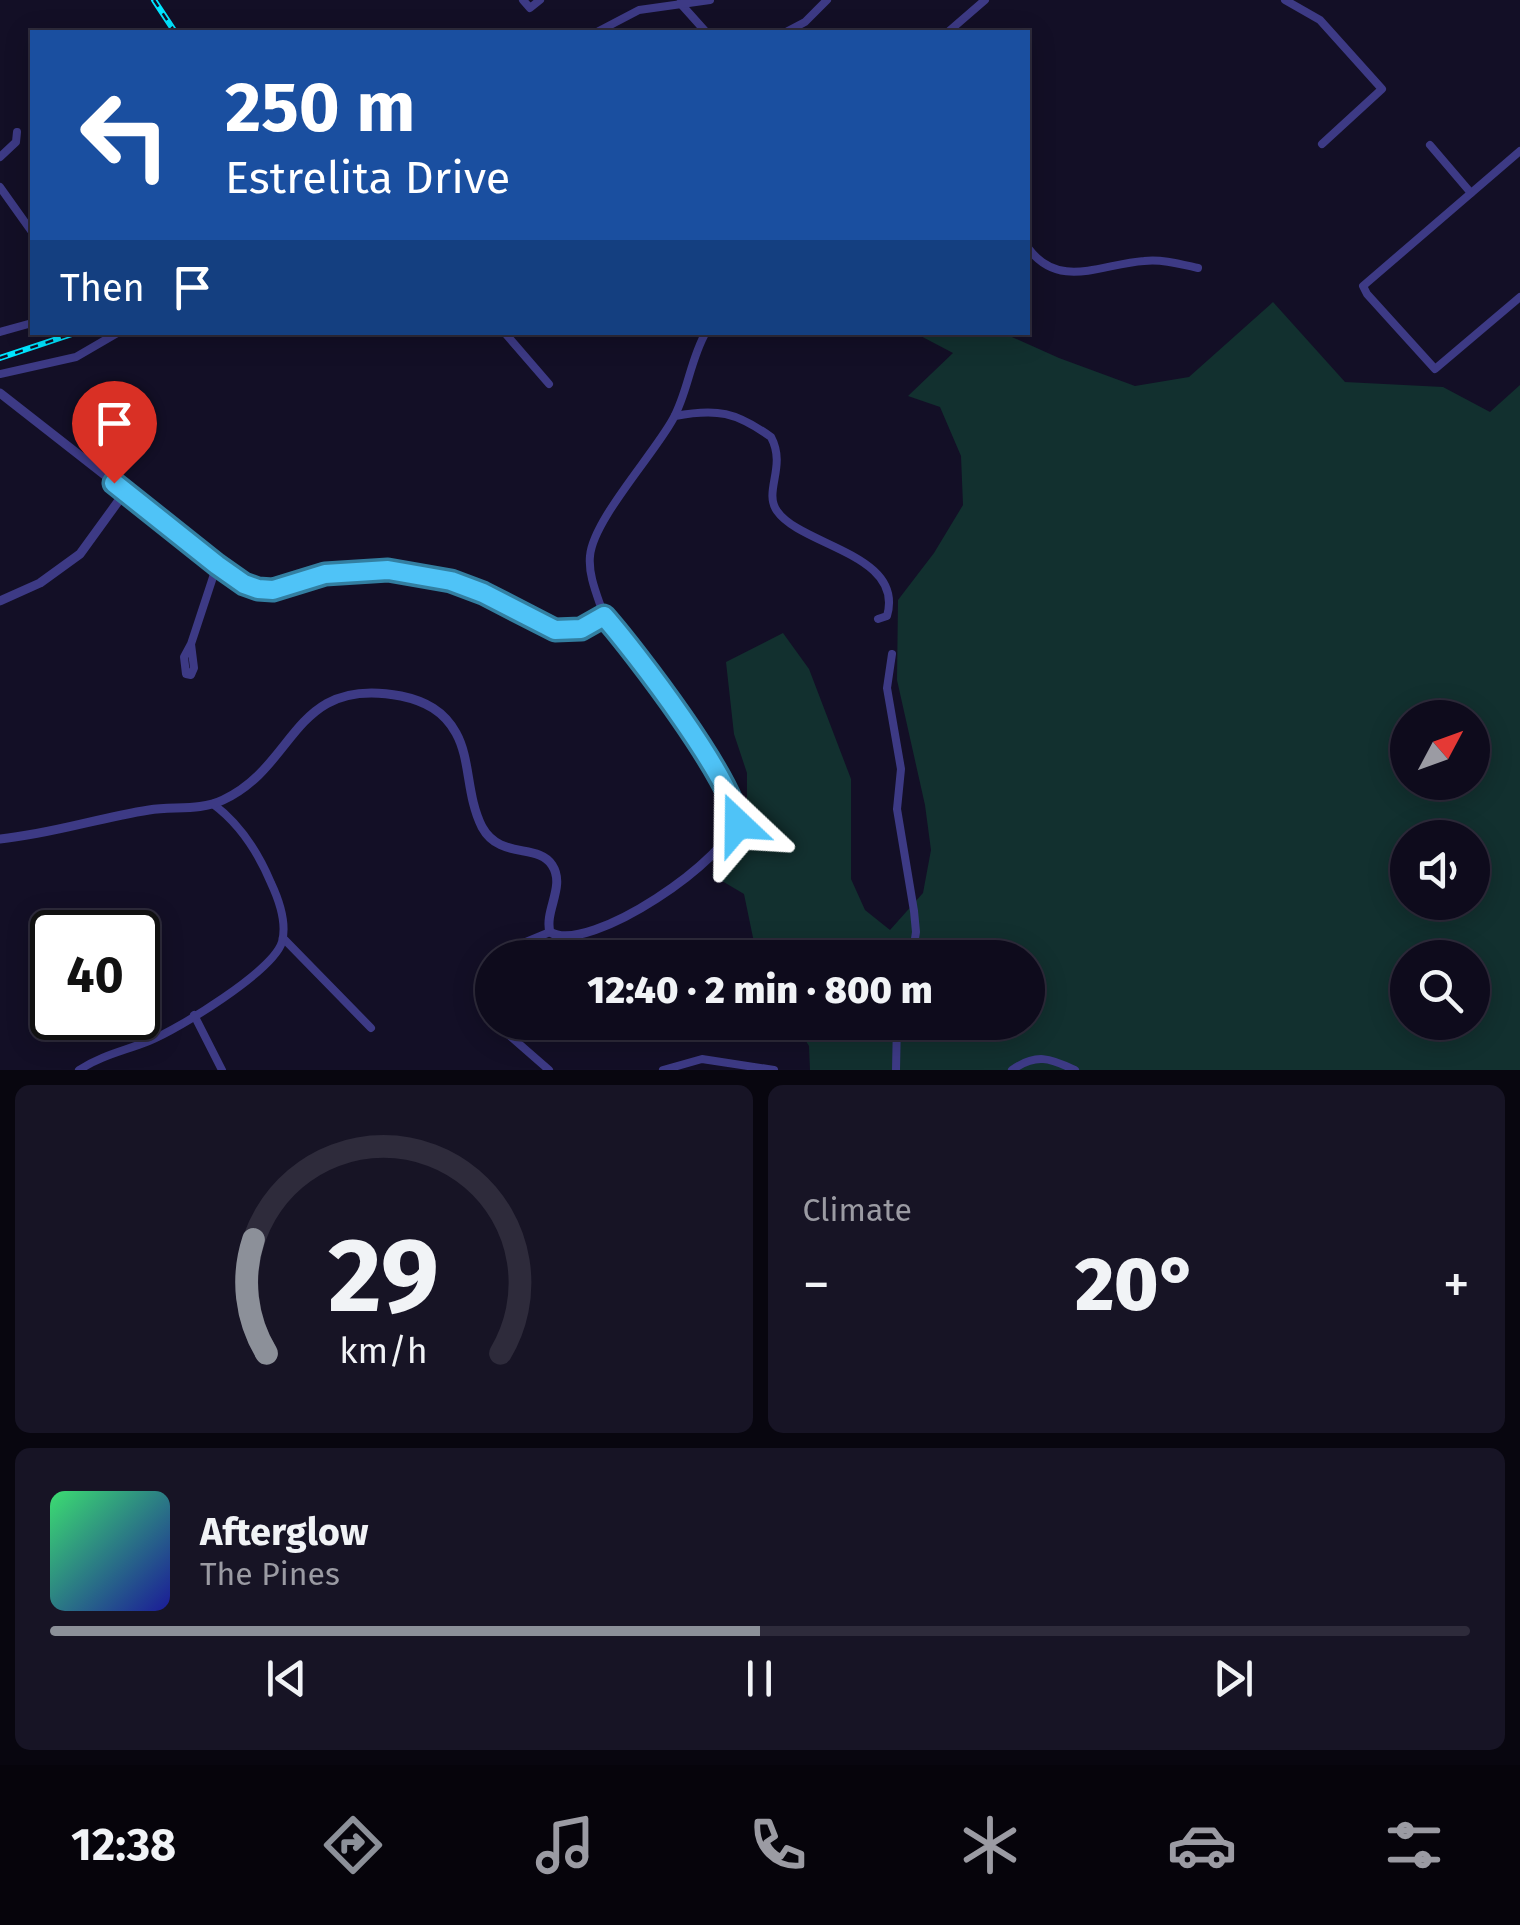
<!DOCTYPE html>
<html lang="en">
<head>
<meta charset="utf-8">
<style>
	body { margin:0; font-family:"Fira Sans",sans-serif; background:#171425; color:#f1f3f6; height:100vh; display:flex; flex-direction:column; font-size:38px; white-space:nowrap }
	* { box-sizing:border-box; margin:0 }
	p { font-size:32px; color:#9b9ba3 }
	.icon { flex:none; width:55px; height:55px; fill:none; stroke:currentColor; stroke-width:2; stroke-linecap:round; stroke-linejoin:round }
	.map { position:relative; height:1070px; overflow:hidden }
	.details { display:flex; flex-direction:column; gap:15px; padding:15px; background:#08060f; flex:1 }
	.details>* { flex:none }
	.hud { position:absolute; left:30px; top:30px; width:1000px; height:305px; border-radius:0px; box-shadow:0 5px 25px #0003,0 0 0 2px #2e2b3b; background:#1a4fa0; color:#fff; overflow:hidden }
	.needle { width:65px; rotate:49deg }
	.fabs { position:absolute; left:1390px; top:700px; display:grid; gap:20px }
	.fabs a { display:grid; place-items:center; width:100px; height:100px; border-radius:50%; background:#0e0b1c; box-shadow:0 5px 25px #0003,0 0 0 2px #2e2b3b; font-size:50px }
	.speed { position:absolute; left:30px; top:910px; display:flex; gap:20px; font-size:50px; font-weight:700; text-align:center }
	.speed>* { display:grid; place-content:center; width:130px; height:130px; border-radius:50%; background:#0e0b1c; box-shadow:0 5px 25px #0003,0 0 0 2px #2e2b3b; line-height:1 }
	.speed .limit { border:5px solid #111; border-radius:15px; background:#fff; color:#111 }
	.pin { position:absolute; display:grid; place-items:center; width:85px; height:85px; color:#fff; margin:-102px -42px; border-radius:50% 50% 50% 0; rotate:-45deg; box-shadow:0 0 10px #0007 }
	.pin .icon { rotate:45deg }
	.me { position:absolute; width:110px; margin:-55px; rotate:337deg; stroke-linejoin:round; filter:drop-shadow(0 0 8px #0008) }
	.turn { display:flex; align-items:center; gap:35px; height:210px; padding:0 30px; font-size:45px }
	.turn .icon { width:130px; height:130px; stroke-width:2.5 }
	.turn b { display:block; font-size:70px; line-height:85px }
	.then { display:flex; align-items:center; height:95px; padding:0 30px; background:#0003; gap:20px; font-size:38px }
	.big { font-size:75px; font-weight:800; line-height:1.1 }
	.details .card { flex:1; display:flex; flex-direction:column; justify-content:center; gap:15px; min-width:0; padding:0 35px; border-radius:15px; background:#171425 }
	.details .dial { align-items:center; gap:0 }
	.dial svg { height:260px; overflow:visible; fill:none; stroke:#2e2b3b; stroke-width:7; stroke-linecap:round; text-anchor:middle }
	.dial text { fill:#f1f3f6; stroke:none }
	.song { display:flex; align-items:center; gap:30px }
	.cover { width:120px; height:120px; border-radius:15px; background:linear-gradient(135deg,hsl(140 70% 55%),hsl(240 70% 35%)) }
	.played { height:10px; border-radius:5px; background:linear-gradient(90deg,#8c9099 50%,#2e2b3b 50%) }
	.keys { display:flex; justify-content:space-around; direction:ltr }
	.heat { display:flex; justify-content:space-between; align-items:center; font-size:55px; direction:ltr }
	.details .tiles { flex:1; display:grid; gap:15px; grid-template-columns:1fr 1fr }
	.card:last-child { grid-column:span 2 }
	.trip { position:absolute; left:475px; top:940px; width:570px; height:100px; border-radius:50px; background:#0e0b1c; box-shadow:0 5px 25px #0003,0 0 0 2px #2e2b3b; font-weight:800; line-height:100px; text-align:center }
	.tabs { display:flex; height:160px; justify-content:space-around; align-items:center; background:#06040b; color:#9b9ba3 }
	.tabs .icon { width:70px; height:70px }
	.tabs .current { color:#8c9099 }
	.tabs b { font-size:45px; color:#f1f3f6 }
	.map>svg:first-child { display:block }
</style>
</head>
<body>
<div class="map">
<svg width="1520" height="1070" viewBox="0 0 1520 1070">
	<rect width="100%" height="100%" fill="#130f26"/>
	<path fill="#12302f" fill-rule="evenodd" d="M1273,302L1345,382L1443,387L1490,412L1520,385V1070H810L809,1046L795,1023L1028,1022V958L757,957L744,894L712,875L747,822V773L734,734L726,662L783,633L809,669L851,779V879L865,910L890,930L923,893L931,850L925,805L897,680L898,600L934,553L963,505L961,456L940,407L908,396L953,353L915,333H1003L1059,358L1135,386L1189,377ZM1408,718H1472V782H1408ZM1408,838H1472V902H1408ZM1408,958H1472V1022H1408Z"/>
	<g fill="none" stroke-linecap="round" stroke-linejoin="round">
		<g stroke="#3d3a85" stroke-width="8">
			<path d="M523,0L530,8L540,0"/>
			<path d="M1285,0L1320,20L1382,89L1322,144"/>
			<path d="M680,3L706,32"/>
			<path d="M597,32L639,10L710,0"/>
			<path d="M786,32L805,22L827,0"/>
			<path d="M948,32L985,0"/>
			<path d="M1430,145L1471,193"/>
			<path d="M1520,151L1363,286L1367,294L1435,369L1520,297"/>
			<path d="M0,157L16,142L17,132"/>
			<path d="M0,187L32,232"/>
			<path d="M1028,248C1059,290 1101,264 1144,261C1162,259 1180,264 1198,268"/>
			<path d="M0,332L32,323"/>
			<path d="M504,332L549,384"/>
			<path d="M0,374L76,357L119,332"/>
			<path d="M675,416C717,408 736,412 771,437C787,467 763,491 777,511C801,546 905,554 887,616L878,619"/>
			<path d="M604,616C598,597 588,576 590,556C593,520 654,454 673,419C688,392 690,360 706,332"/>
			<path d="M191,644L184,657L186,674L191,675L194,668L191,644L217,565"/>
			<path d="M892,654L887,688L901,769L897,809L914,911L916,932L912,958"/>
			<path d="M283,938L371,1028"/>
			<path d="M503,958L521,944L550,932"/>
			<path d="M492,971L485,991L492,1019"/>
			<path d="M194,1015L222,1070"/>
			<path d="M494,1022L549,1070"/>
			<path d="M79,1070C102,1055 124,1051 149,1041C179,1029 273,971 282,942C287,923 279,900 271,883C258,852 240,824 213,804"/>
			<path d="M663,1070L702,1059L774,1070"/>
			<path d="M896,1070L897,1022"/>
			<path d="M1012,1070C1036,1053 1050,1058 1075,1070"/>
		</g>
		<g stroke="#3d3a85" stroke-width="9">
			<path d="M0,393L244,584L273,590L325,574L388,570L451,581L483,593L555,630L581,629L604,616C651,670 711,752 738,817C732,857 589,956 550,932C544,911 566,886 552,865C538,843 500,860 482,827C466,795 471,760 456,733C444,711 425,701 401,696C292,675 298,765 223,800C200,811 173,806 149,810C98,818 51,834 0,839"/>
			<path d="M0,601L40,583L80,554L125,492"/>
		</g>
		<defs>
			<g id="rail">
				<path d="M154,0L175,32"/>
				<path d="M0,358L78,332"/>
			</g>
		</defs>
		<use href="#rail" stroke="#00e5ff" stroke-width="6"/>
		<use href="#rail" stroke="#130f26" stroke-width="2.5" stroke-dasharray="8" stroke-linecap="butt"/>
	</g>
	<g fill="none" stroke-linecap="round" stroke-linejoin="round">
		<defs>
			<path id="route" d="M114,483L217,565L244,584L258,589L273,590L325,574L388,570L451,581L483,593L555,630L581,629L604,616C634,650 736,783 738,824"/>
		</defs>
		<use href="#route" stroke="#337fa1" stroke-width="25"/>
		<use href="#route" stroke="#4fc3f7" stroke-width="18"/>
	</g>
</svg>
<div class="fabs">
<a><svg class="needle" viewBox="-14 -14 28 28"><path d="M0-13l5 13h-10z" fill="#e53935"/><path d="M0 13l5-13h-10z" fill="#9b9ba3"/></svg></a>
<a><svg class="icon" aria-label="sound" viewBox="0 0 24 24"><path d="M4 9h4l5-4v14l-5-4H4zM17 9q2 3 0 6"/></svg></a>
<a><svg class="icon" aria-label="search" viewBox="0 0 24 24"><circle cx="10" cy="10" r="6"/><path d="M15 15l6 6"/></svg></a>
</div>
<div class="speed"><div class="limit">40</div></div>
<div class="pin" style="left:114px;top:483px;background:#d93025"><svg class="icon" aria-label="arrive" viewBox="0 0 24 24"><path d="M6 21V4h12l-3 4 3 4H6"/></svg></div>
<svg class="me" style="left:738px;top:824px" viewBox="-20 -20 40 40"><path d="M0-17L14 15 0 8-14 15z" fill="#4fc3f7" stroke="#fff" stroke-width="4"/></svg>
<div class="trip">12:40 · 2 min · 800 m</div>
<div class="hud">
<div class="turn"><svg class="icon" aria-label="left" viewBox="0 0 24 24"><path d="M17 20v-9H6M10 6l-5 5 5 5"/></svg><div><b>250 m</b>Estrelita Drive</div></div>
<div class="then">Then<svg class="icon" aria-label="arrive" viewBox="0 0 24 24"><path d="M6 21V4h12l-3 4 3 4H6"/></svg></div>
</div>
</div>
<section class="details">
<div class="tiles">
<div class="card dial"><svg viewBox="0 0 100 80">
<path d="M14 69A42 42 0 1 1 86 69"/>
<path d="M14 69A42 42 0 0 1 10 34" stroke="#8c9099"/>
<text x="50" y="56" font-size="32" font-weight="700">29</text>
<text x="50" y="72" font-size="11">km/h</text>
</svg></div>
<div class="card"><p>Climate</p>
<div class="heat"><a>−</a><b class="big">20°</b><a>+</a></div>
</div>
<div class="card">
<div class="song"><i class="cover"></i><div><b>Afterglow</b><p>The Pines</p></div></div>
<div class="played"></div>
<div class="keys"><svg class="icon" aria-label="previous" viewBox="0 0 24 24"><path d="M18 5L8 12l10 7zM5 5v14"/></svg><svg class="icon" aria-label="pause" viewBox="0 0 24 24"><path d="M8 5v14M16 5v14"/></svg><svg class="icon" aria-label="next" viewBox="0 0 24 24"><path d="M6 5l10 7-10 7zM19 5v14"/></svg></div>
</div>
</div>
</section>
<nav class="tabs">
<b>12:38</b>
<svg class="icon current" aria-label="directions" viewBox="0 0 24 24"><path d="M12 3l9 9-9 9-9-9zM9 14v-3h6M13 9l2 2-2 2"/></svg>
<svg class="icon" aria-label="music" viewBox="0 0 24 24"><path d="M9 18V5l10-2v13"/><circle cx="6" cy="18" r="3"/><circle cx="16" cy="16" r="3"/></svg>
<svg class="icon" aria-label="phone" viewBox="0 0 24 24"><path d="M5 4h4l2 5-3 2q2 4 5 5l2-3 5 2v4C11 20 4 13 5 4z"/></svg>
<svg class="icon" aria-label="climate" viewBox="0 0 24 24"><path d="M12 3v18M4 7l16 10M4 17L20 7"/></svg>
<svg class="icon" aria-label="car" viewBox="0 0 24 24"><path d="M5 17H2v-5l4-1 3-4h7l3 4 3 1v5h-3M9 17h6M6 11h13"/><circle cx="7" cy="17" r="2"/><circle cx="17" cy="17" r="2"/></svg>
<svg class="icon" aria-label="filters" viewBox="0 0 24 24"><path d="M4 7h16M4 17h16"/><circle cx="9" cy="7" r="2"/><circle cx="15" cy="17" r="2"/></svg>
</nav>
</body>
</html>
